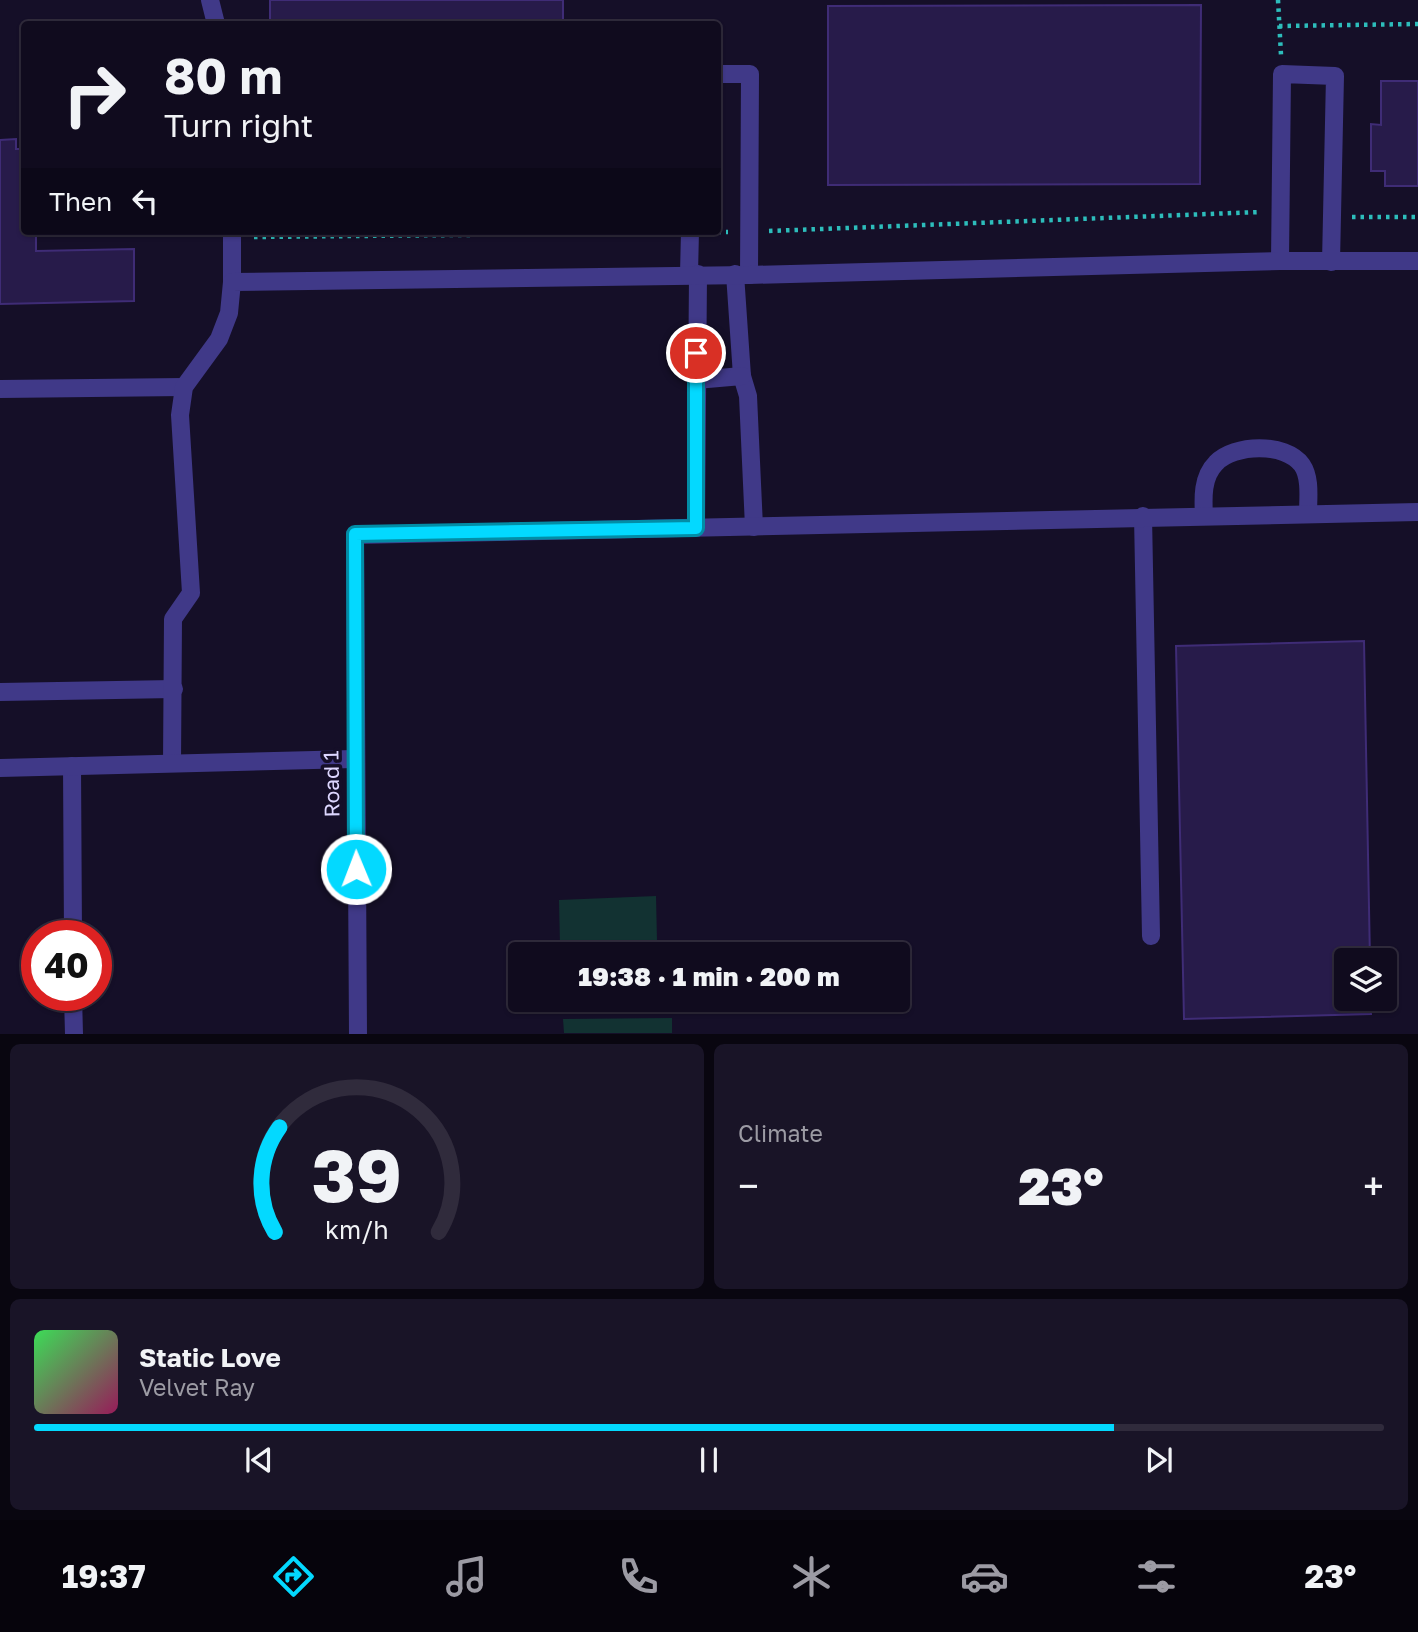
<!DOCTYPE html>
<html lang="en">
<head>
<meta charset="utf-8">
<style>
	body { margin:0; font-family:"Golos Text",sans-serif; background:#191427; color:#f1f3f6; height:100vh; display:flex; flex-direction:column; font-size:26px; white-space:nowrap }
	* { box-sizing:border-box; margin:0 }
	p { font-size:23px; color:#9c9ba4 }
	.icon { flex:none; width:38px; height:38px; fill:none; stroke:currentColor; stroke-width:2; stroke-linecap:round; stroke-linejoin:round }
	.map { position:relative; height:1034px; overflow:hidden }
	.details { display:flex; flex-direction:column; gap:10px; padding:10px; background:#090610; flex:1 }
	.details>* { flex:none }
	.hud { position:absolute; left:21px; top:21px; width:700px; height:214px; border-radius:7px; box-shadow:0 2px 5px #0004,0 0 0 2px #302b3c; background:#100b1e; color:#f1f3f6; overflow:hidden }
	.fabs { position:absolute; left:1334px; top:948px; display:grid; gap:14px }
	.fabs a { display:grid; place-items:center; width:63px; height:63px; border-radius:7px; background:#100b1e; box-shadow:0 2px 5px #0004,0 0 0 2px #302b3c; font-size:35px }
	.speed { position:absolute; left:21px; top:920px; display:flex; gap:14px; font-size:35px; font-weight:700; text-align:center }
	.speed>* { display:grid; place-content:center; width:91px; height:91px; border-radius:50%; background:#100b1e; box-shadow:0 2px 5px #0004,0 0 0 2px #302b3c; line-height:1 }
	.speed .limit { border:10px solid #d22; background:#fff; color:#111 }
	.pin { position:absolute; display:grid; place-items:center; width:60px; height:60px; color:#fff; margin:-30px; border:4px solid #fff; border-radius:50%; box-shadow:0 2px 7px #0007 }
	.me { position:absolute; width:77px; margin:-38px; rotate:359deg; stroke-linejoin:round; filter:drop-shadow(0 0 5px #0008) }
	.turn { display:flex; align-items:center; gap:24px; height:147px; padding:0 28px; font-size:32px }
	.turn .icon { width:91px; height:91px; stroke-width:2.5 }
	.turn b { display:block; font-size:49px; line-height:60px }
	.then { display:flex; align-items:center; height:66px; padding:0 28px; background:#0003; gap:14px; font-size:26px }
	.big { font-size:52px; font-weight:800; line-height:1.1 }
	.details .widget { flex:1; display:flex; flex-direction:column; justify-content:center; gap:10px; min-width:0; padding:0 24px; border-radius:10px; background:#191427 }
	.details .dial { align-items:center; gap:0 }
	.dial svg { height:182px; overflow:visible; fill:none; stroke:#302b3c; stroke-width:7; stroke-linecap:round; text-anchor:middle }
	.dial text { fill:#f1f3f6; stroke:none }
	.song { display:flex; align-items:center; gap:21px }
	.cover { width:84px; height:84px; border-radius:10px; background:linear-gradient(135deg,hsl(130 70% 55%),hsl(330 70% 35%)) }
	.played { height:7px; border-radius:4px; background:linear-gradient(90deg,#03d9ff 80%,#302b3c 80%) }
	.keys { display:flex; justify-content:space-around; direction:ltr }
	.heat { display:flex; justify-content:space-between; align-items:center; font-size:38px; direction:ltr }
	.details .tiles { flex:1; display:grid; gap:10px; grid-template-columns:1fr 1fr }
	.widget:last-child { grid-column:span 2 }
	.trip { position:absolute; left:508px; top:942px; width:402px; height:70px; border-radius:7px; background:#100b1e; box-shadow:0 2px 5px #0004,0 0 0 2px #302b3c; font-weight:800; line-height:70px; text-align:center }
	.tabs { display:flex; height:112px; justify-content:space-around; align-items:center; background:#06040c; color:#9c9ba4 }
	.tabs .icon { width:49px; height:49px }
	.tabs .active { color:#03d9ff }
	.tabs b { font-size:32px; color:#f1f3f6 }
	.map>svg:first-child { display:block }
</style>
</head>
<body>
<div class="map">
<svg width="1418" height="1034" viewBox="0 0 1418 1034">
	<rect width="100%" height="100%" fill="#150f28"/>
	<g fill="#123232">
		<path d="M656,896L657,941L560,945L559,900Z"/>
		<path d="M563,999H660V1001L563,1005Z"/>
		<path d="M672,1018V1033H564L563,1019Z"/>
	</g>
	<g fill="#271b4a" stroke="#3f2c76" stroke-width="2">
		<rect x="270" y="0" width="293" height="24"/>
		<path d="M1201,5L1200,184L828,185V6Z"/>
		<path d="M1381,81H1418V186H1385V171H1371V124L1381,125Z"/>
		<path d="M16,139V149H24V231H36V251L134,249V301L0,304V140Z"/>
		<path d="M1364,641L1370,961H1346V999H1370L1371,1014L1184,1019L1176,646Z"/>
	</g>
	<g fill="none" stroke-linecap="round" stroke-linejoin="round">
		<g stroke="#2dbdbb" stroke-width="4.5" stroke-dasharray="3.5 5" stroke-linecap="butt">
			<path d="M1278,0L1281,55"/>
			<path d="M1279,26L1418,24"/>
			<path d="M1352,217H1418"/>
			<path d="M769,231L1260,212"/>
			<path d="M709,232H728"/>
			<path d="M254,237L669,233"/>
		</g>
		<g stroke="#403988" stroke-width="18">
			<path d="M210,0L216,24"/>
			<path d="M718,74H750L749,275"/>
			<path d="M232,231V282"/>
			<path d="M1280,261L1282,74L1335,76L1331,262"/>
			<path d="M689,274L690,231"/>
			<path d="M735,274L742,376L748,396L754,527"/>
			<path d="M696,380L742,376"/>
			<path d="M0,389L184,387"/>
			<path d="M1143,516L1151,936"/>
			<path d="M1204,516C1203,498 1202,477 1216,463C1234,444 1285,442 1302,465C1311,478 1308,499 1308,514"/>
			<path d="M696,528L698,274"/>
			<path d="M0,692L174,689"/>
			<path d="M172,763L173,619L191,593L180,415L184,387L219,339L229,313L232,282L749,275L1280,261H1418"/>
			<path d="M72,766L73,936"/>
			<path d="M0,768L354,759"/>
			<path d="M73,996L74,1034"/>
			<path d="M358,1034L355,535L1418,512"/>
		</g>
	</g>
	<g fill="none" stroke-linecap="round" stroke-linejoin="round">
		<defs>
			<path id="route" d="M356,869L355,534L696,528V353"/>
		</defs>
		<use href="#route" stroke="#028da6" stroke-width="18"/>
		<use href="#route" stroke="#03d9ff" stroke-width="12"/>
	</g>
	<g text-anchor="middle" stroke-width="7" stroke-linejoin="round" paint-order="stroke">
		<g font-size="21" fill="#ddd7ff" stroke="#150f28">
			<text transform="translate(332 784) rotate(-91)" y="7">Road 1</text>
		</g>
	</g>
</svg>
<div class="fabs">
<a><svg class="icon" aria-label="layers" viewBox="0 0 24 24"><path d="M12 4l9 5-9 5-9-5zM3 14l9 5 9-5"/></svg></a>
</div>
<div class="speed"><div class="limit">40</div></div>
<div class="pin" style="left:696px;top:353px;background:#d93025"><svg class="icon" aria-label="arrive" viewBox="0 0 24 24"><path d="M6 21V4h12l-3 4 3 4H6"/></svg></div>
<svg class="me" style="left:356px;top:869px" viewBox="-20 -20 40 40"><circle r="17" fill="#03d9ff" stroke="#fff" stroke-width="3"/><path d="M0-11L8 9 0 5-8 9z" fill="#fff"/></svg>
<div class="trip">19:38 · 1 min · 200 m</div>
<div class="hud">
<div class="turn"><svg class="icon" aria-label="right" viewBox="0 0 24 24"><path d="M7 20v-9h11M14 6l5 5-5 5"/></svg><div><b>80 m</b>Turn right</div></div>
<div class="then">Then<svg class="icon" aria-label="left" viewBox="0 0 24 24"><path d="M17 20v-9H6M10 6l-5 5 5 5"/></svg></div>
</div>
</div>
<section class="details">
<div class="tiles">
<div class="widget dial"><svg viewBox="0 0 100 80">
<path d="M14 69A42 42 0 1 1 86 69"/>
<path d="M14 69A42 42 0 0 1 16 23" stroke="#03d9ff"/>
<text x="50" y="56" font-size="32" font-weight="700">39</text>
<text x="50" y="72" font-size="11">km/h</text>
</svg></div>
<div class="widget"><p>Climate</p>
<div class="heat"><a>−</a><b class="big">23°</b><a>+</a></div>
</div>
<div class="widget">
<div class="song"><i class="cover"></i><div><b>Static Love</b><p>Velvet Ray</p></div></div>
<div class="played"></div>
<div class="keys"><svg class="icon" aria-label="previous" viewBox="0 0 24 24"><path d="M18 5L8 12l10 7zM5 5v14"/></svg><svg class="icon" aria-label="pause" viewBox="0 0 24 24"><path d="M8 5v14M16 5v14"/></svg><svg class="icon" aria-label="next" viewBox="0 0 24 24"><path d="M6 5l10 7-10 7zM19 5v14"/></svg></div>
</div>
</div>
</section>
<nav class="tabs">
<b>19:37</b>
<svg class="icon active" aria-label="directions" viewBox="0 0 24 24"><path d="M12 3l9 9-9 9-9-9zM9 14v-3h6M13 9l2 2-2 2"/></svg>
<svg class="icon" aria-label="music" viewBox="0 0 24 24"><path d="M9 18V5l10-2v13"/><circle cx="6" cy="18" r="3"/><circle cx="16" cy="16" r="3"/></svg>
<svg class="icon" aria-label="phone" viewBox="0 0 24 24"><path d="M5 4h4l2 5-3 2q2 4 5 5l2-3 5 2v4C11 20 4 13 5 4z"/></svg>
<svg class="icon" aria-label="climate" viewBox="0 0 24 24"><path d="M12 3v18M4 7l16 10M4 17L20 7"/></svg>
<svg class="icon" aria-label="car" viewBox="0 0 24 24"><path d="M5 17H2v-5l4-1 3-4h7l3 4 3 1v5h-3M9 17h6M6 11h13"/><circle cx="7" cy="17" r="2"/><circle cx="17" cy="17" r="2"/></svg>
<svg class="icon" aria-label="filters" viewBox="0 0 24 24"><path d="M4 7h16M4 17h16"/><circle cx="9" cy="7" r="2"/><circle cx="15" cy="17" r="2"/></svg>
<b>23°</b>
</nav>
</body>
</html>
